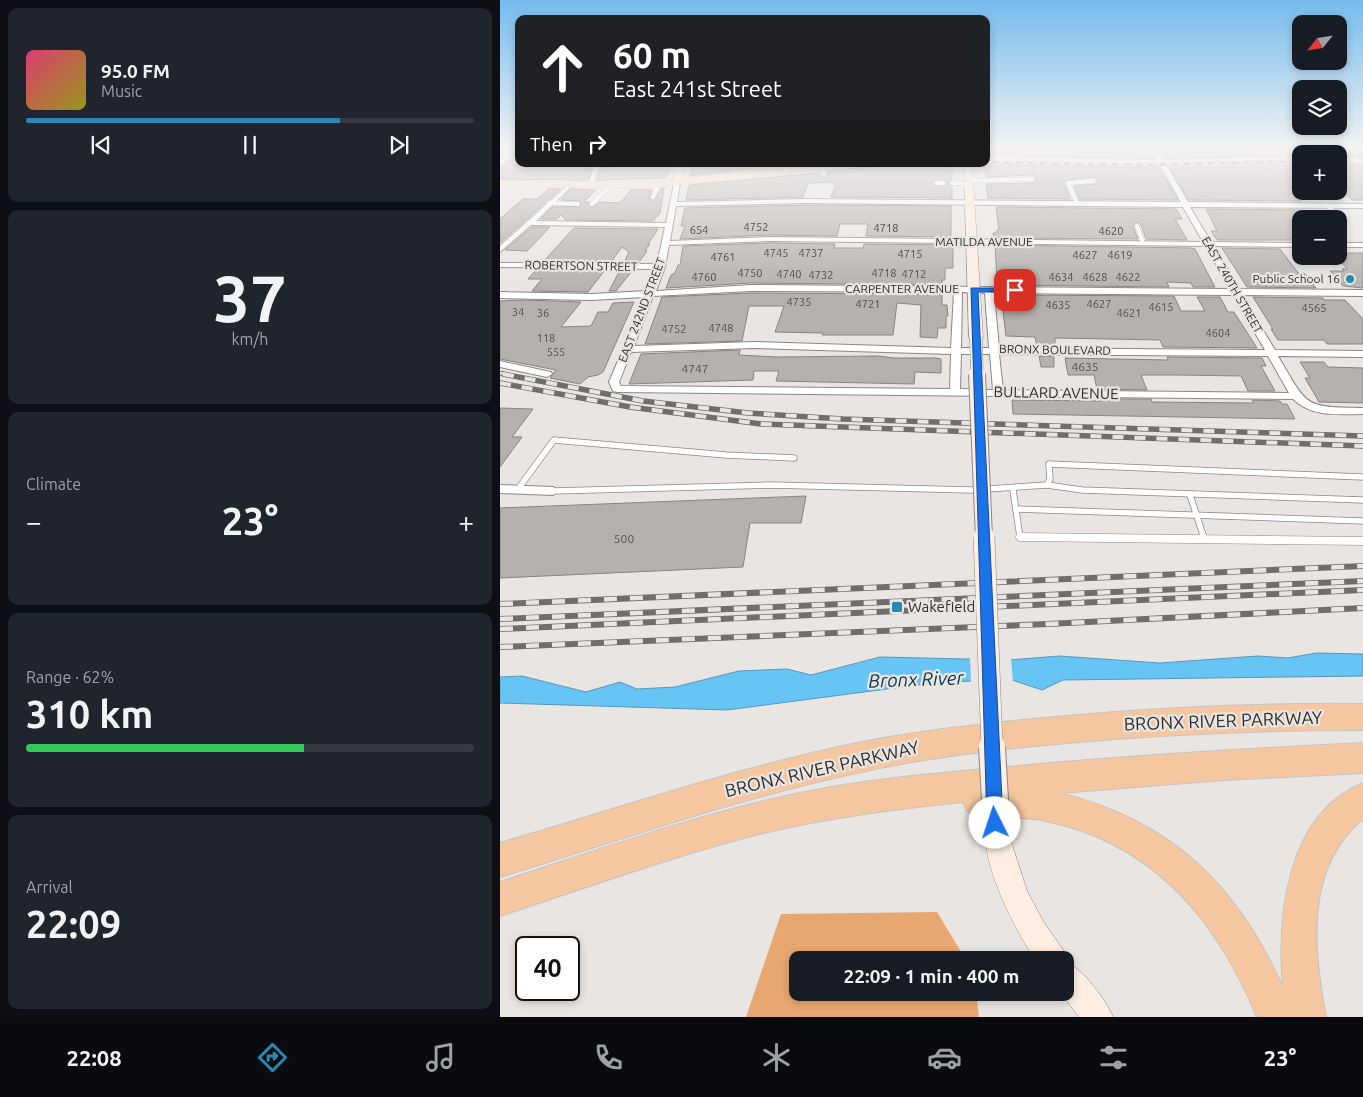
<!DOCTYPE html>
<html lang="en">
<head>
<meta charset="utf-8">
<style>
	body { margin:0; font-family:Ubuntu,sans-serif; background:#20242c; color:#f1f3f6; height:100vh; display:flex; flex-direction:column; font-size:19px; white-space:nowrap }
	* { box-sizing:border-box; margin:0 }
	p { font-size:16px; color:#9ea1a6 }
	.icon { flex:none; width:28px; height:28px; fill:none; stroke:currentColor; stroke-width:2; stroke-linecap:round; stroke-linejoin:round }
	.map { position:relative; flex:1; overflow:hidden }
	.side { display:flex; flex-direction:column; gap:8px; padding:8px; background:#0d0f14; width:500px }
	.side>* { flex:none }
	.hud { position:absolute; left:15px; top:15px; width:475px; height:152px; border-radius:10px; box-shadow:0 2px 8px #0003; background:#202124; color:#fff; overflow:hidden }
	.needle { width:32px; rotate:240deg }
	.controls { position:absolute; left:792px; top:15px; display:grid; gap:10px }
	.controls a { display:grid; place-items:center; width:55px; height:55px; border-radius:10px; background:#171b24; box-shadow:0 2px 8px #0003; font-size:25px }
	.speed { position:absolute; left:15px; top:936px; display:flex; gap:10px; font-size:25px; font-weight:700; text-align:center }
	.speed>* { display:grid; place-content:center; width:65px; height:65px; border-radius:50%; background:#171b24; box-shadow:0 2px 8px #0003; line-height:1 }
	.speed .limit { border:2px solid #111; border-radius:8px; background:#fff; color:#111 }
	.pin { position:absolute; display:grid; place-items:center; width:42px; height:42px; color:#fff; margin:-21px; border-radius:10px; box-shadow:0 2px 8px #0006 }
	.me { position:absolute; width:55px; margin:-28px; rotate:356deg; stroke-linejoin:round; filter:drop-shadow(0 0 4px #0008) }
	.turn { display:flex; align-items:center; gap:18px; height:105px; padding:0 15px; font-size:22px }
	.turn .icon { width:65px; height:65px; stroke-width:2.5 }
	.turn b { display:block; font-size:35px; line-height:42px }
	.then { display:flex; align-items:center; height:48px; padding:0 15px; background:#0003; gap:10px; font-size:19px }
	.big { font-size:38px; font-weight:700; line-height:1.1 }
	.side .tile { flex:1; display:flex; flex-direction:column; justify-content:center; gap:8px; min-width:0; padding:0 18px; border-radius:10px; background:#20242c }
	.side .dial { align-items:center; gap:0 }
	.dial b { font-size:65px; line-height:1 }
	.song { display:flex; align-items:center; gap:15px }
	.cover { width:60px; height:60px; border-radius:8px; background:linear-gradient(135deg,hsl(340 70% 55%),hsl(60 70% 35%)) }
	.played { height:5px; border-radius:2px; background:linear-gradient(90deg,#2a88b4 70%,#363941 70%) }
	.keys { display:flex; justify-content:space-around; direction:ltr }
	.heat { display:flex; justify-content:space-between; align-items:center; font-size:28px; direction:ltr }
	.charge { height:8px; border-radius:4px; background:linear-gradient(90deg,#34c759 62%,#363941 0) }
	.trip { position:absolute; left:289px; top:951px; width:285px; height:50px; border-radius:10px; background:#171b24; box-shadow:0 2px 8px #0003; font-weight:700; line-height:50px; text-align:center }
	.tabs { display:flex; height:80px; justify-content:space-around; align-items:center; background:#090b0e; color:#9ea1a6 }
	.tabs .icon { width:35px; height:35px }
	.tabs .on { color:#2a88b4 }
	.tabs b { font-size:22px; color:#f1f3f6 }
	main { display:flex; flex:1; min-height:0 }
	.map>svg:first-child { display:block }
</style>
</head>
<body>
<main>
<section class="side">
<div class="tile">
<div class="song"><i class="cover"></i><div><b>95.0 FM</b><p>Music</p></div></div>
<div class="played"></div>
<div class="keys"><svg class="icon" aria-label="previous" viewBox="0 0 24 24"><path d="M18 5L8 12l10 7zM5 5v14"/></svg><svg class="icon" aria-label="pause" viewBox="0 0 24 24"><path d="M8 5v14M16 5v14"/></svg><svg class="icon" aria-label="next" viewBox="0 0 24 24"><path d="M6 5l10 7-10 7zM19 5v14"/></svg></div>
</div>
<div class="tile dial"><b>37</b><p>km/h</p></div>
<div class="tile"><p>Climate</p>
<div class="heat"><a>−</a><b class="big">23°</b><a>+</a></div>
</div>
<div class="tile"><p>Range · 62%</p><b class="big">310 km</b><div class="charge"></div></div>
<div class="tile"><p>Arrival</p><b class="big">22:09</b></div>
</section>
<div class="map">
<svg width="863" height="1017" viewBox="0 0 863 1017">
	<rect width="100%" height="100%" fill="#e9e5e2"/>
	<path fill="#e7a76e" d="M437,912L466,960H298V992L476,993L479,1017H246L281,914Z"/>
	<path fill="#67c5f6" stroke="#5698ba" d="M816,653L863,654V676L563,680L542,690L512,680L440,682L227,710L0,703V677L22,676L86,692L120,682L137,689L175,687L239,671L287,669L311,675L380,657L509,660L559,656L660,663L758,656L788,658Z"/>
	<path fill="#e9e5e2" d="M470,656L511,658L513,683L471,684Z"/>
	<g fill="#b5b1ae" stroke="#878481">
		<path d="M492,148L648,149L654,158L495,155Z"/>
		<path d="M744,148H801V155L664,158L659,149L697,150L701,152Z"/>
		<path d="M839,148H863V155L839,154Z"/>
		<path d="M8,161H19V164H87L85,168H92L88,180L0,179V169Z"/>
		<path d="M111,164H171L166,178L97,180L102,167H110Z"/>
		<path d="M193,164H256V168L190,176Z"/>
		<path d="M839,164L863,165V200H852L839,187Z"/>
		<path d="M424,165L452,166V179L448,183L452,187V198L331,197L336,184H332V182L308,183L303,197L186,200L189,185L319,173L324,178L327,176V172L336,170L380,166Z"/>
		<path d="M499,165L659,168L678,200L579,199L574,186L596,184L598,180L594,177L566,180L564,184L571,199L488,198L486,184L533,183L536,180V177L533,175L486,177L485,166H499Z"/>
		<path d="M801,165V201L689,200L670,168Z"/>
		<path d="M164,188L160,213L153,221L66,220L61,215L57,219H41L53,207L81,206L80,201L61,200L71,189L96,190L84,202H89V206L92,208L99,202L120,203L131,190H152L149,198L154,201L161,189Z"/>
		<path d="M49,189H60L0,243V219L23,199H37Z"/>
		<path d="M304,205L451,206V237L366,236L368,224H340L337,236L269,235L180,239L185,226H181L185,208Z"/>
		<path d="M496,207L676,209L682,219H675L687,240L646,239L641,225L637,222L633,226L638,239L494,238L493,233H496L497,230H499Z"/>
		<path d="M706,209L801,210V240H717L711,231H717Z"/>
		<path d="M32,227H50L27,251L5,250Z"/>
		<path d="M74,228L147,229H158L148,244H150L145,251H147L139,262H124L129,252L122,247L111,262L44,261Z"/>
		<path d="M269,243L335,244L334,248H363L364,244L451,245L453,247V268H445V280H442V285L251,283L166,288L171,275L175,273L178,265H180L183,246Z"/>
		<path d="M495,245L691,248L695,249L715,287H693L691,283L667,282L669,287L500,285V280H497Z"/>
		<path d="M722,248L780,249L799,274L804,273L816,288L747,287Z"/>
		<path d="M839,253H863V288L843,286L830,271H844L842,269H847L836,256H839Z"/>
		<path d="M37,269L105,270L88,292L32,291L42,279H28Z"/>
		<path d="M120,270L132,271L116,291H109Z"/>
		<path d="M251,293L442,294V305H447L448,316H446V328H438L437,338L420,337L421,305L397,303L393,335H322L323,333L275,332L284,306H249L242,341L145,344L162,297Z"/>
		<path d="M501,295L674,296L681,311H705L697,297H720L728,312H734L757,348L663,347L660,340L555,338V347L537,346L535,337L506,336Z"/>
		<path d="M753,297L823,298L825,300H845L863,319V344H827L824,340H778L771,329H773Z"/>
		<path d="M23,300L81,302L61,327L91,326L98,312H108L113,303L134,302L103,372L98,375L88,377L80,384L50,378L56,370L0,359V301Z"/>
		<path d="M240,350L239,355L278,357L378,356L394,358H436L441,359V373L415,372L414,384L276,381L279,371H254L253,380L129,384L141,354Z"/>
		<path d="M539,356H554V367H541Z"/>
		<path d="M667,357L762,358L766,366H761L775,391H748L741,376L679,375H641L647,390L597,389L594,375H568L565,358L668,360Z"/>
		<path d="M800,362H824L828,367L863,368V403L819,402L805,378H810Z"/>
		<path d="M599,399H651L652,402L754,403L752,400L780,401L782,404H787L795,419L513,414L512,400L600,401Z"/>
		<path d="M0,408L33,409L12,437H22L0,467Z"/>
		<path d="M306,496L301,523H250L243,567L0,578V508Z"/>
	</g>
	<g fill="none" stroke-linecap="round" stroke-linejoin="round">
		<defs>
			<g id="lane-far2">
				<path d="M321,166L324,174"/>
				<path d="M470,181L533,179"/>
				<path d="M436,183H443"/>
				<path d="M452,183L470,184"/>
				<path d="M153,197L158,185"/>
				<path d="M49,203L78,204"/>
				<path d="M577,203L568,183L594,181"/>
				<path d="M92,204L110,186"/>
				<path d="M827,205L846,224"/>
				<path d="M637,226L643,243"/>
			</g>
			<g id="lane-far1">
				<path d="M547,485L582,490L863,500"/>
				<path d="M18,489L54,440L226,455L294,458"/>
				<path d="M513,490L520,537L627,538"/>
				<path d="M53,491L271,485L471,490L547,485L550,479L549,464L863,477"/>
				<path d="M690,495L704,538"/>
				<path d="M516,509L863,521"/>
			</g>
			<g id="lane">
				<path d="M520,537L863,541"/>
				<path d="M703,537L704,539"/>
			</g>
			<g id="street">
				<path d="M12,148H19L0,167V161Z"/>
				<path d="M650,148H656L688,202L863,204V208L690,207L711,242L801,243V247L714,246L739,289L863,290V296L742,295L775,350L863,351V357L778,356C808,407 803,407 863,408V414C838,414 813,418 793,399L117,392L113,391L109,382L145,297L92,300L0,298V292L92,294L147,291L156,269L0,267V263L157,264L165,227L31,225L0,252V246L69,184L71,185V187L36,221L166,223L174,183L177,181L180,183L177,202L304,199L681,202ZM304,203L683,207L703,242L269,237L170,241L176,206ZM269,241L706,246L730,289L251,285L156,291L165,267L169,245ZM251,291L454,292L451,348L254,342L134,346L153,296ZM462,292L485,293L489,348H461ZM494,293L733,295L765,350L499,348ZM254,348L451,354L450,389L121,386L119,382L131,352ZM461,354H490L493,390L460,389ZM499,354L768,356L789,393L503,390Z"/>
				<path d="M95,164H101L92,186L87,187Z"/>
				<path d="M263,164H269V173H265Z"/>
				<rect x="839" y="243" width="24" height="4"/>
				<path d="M0,361L51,372L52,374L47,377L0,367Z"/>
				<path d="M0,485L53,487L59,491L53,495L0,493Z"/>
			</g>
			<g id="secondary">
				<path d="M839,156L863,157V163L839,162Z"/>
				<path d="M486,157L655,160L801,157V163L655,166L486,163Z"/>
				<path d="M177,164H185L182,183L177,186L172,183Z"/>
				<path d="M464,164H472L483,338L476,342L469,338Z"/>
				<path d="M497,822L506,826L527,891L543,921L563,950L566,962C583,969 606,1000 613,1017H579L560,992H565V960H536C517,935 476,855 488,826Z"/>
			</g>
			<path id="primary" d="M313,164H342L337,167L149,188L0,187V181L149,182Z"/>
			<g id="highway">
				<path d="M863,704V730C764,730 666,734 567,743C498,749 429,757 361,772C238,798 120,840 0,877V843C120,808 239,767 362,742C429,729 498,722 567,716C666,707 764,703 863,704Z"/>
				<path d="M863,743V773L724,780L560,793C671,821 737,884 783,988C777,916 786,815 863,783V819C804,867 813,951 826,1017H757C717,919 653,843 546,821C520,815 491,821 467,811L463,802C397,809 332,817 268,832C177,854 89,887 0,916V882C101,849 201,813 305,792C368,779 433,774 497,768C619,756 741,749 863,743Z"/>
			</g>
		</defs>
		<use href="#lane-far2" stroke="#8b8785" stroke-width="4.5"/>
		<use href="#lane-far1" stroke="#8b8785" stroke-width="7"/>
		<use href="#lane" stroke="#8b8785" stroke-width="9"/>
		<use href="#street" stroke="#8b8785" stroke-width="2"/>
		<use href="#secondary" stroke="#8b8785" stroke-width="1"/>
		<use href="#primary" stroke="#c5c4c4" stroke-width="1"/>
		<use href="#highway" stroke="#c5c4c4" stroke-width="2"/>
		<use href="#lane-far2" stroke="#fff" stroke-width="4"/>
		<use href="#lane-far1" stroke="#fff" stroke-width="5.5"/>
		<use href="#lane" stroke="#fff" stroke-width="8"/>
		<use href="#street" fill="#fff" fill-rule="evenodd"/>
		<use href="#secondary" fill="#fceee3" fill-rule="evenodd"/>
		<use href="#primary" fill="#f9ddc7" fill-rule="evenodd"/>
		<use href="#highway" fill="#f5c7a1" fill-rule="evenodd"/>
		<defs>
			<g id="rail-far3">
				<path d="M839,157H863"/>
				<path d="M486,162L638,165L801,161"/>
			</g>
			<path id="rail-far2" d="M0,373L9,375"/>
			<g id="rail-far1">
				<path d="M3,374L143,401L248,413L343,419L863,436"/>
				<path d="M0,383L130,407L261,424L863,446"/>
			</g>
			<g id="rail">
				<path d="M0,604L863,566"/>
				<path d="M0,619L863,581"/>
				<path d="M0,629L863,590"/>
				<path d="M0,647L548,624L863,608"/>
			</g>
		</defs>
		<use href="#rail-far3" stroke="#706e6c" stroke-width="3"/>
		<use href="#rail-far2" stroke="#706e6c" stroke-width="4"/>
		<use href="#rail-far1" stroke="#706e6c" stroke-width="5.5"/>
		<use href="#rail" stroke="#706e6c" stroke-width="6"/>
		<use href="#rail-far3" stroke="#e9e5e2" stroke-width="2" stroke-dasharray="6" stroke-linecap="butt"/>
		<use href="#rail-far2" stroke="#e9e5e2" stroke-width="2.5" stroke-dasharray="8" stroke-linecap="butt"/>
		<use href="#rail-far1" stroke="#e9e5e2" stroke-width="4" stroke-dasharray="11" stroke-linecap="butt"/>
		<use href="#rail" stroke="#e9e5e2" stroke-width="4.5" stroke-dasharray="13" stroke-linecap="butt"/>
		<defs>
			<path id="secondary-bridge-far3" d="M476,338L477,375"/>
			<path id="secondary-bridge-far2" d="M477,374L484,538"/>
			<path id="secondary-bridge-far1" d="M484,537L492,748"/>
			<path id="secondary-bridge" d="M492,747L497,835"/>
		</defs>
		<use href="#secondary-bridge-far3" stroke="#8b8785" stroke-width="13" stroke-linecap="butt"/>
		<use href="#secondary-bridge-far2" stroke="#8b8785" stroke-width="18" stroke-linecap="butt"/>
		<use href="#secondary-bridge-far1" stroke="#8b8785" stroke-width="22" stroke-linecap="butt"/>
		<use href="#secondary-bridge" stroke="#8b8785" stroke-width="28" stroke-linecap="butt"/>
		<use href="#secondary-bridge-far3" stroke="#fceee3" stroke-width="12"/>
		<use href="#secondary-bridge-far2" stroke="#fceee3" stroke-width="16"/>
		<use href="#secondary-bridge-far1" stroke="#fceee3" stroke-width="21"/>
		<use href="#secondary-bridge" stroke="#fceee3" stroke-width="26"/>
	</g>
	<linearGradient id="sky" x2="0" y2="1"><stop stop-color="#74bbee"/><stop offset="0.51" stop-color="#f5f3f2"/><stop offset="1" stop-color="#f5f3f2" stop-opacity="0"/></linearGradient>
	<rect width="863" height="291" fill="url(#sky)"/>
	<path fill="#1a73e8" stroke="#114b97" d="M471,288H515L519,290L515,292H478L503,823L501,829L495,831L489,829L487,823Z"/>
	<g fill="#2a88b4" stroke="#e9e5e2" stroke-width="2">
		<circle cx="850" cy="279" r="5"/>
		<rect x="391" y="601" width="12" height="12" rx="2.5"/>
	</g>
	<g text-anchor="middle" stroke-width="4.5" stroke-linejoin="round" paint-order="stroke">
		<g font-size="11" fill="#504f4d">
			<text x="256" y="231">4752</text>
			<text x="386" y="232">4718</text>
			<text x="199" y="234">654</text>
			<text x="611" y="235">4620</text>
			<text x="276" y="257">4745</text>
			<text x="311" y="257">4737</text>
			<text x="410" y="258">4715</text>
			<text x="585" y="259">4627</text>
			<text x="620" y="259">4619</text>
			<text x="223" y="261">4761</text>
			<text x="250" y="277">4750</text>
			<text x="384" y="277">4718</text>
			<text x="289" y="278">4740</text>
			<text x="414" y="278">4712</text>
			<text x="321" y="279">4732</text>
			<text x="204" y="281">4760</text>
			<text x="561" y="281">4634</text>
			<text x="595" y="281">4628</text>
			<text x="628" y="281">4622</text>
			<text x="299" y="306">4735</text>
			<text x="368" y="308">4721</text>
			<text x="599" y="308">4627</text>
			<text x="558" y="309">4635</text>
			<text x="661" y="311">4615</text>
			<text x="814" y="312">4565</text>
			<text x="18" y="316">34</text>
			<text x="43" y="317">36</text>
			<text x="629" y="317">4621</text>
			<text x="221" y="332">4748</text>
			<text x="174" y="333">4752</text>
			<text x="718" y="337">4604</text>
			<text x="46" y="342">118</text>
			<text x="56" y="356">555</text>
		</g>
		<g font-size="12" fill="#2f2e2d" stroke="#e9e5e2">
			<text x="484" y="246">MATILDA AVENUE</text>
			<text transform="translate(81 266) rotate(1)" y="4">ROBERTSON STREET</text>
			<text transform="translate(732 285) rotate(60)" y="4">EAST 240TH STREET</text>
			<text x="402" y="293">CARPENTER AVENUE</text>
			<text transform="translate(142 310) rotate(-69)" y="4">EAST 242ND STREET</text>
			<text transform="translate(555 350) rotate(1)" y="4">BRONX BOULEVARD</text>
		</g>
		<g font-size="12" fill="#2f2e2d" stroke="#e9e5e2" text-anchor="end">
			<text x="840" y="283">Public School 16</text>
		</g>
		<g font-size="12" fill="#504f4d">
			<text x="585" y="371">4635</text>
			<text x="195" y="373">4747</text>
			<text x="124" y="543">500</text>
		</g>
		<g font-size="15" fill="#2f2e2d" stroke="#e9e5e2">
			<text transform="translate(556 393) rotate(1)" y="5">BULLARD AVENUE</text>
		</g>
		<g font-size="15" fill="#2f2e2d" stroke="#e9e5e2" text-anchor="start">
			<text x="408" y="612">Wakefield</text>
		</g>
		<g font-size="18" fill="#2f2e2d" stroke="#e9e5e2">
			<text transform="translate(723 721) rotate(-2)" y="6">BRONX RIVER PARKWAY</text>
			<text transform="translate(322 769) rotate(-13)" y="6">BRONX RIVER PARKWAY</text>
		</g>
		<g font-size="19" font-style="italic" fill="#0b364a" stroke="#e9e5e2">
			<text transform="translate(416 679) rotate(-2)" y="7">Bronx River</text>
		</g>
	</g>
</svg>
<div class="controls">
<a><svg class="needle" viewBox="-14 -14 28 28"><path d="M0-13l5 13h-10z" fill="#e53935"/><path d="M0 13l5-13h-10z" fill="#9ea1a6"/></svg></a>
<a><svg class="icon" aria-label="layers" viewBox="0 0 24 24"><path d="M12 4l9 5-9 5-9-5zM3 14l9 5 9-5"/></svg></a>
<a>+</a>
<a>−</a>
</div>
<div class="speed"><div class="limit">40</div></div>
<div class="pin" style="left:515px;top:290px;background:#d93025"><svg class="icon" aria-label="arrive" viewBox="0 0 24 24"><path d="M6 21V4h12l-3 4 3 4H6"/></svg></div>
<svg class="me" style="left:495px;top:823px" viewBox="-20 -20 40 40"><circle r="19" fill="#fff"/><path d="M0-13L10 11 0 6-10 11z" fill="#1a73e8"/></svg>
<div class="trip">22:09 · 1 min · 400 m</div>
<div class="hud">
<div class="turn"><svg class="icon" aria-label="ahead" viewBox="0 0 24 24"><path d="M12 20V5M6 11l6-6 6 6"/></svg><div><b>60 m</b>East 241st Street</div></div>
<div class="then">Then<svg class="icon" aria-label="right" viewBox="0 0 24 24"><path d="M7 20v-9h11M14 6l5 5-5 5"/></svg></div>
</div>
</div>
</main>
<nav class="tabs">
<b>22:08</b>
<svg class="icon on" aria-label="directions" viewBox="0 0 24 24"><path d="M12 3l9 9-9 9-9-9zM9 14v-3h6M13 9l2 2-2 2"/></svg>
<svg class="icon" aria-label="music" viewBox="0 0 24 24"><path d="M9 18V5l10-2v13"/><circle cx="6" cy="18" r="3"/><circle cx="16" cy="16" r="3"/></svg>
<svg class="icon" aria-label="phone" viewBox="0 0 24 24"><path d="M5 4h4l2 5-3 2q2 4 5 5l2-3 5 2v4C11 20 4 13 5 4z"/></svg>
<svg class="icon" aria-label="climate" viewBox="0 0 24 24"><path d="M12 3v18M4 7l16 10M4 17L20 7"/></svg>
<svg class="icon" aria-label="car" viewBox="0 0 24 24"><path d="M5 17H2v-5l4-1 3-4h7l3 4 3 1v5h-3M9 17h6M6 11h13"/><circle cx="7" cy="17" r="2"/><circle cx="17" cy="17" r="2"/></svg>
<svg class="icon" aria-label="filters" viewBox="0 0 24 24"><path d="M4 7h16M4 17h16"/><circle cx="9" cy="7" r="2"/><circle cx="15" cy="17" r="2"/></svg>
<b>23°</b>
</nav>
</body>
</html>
